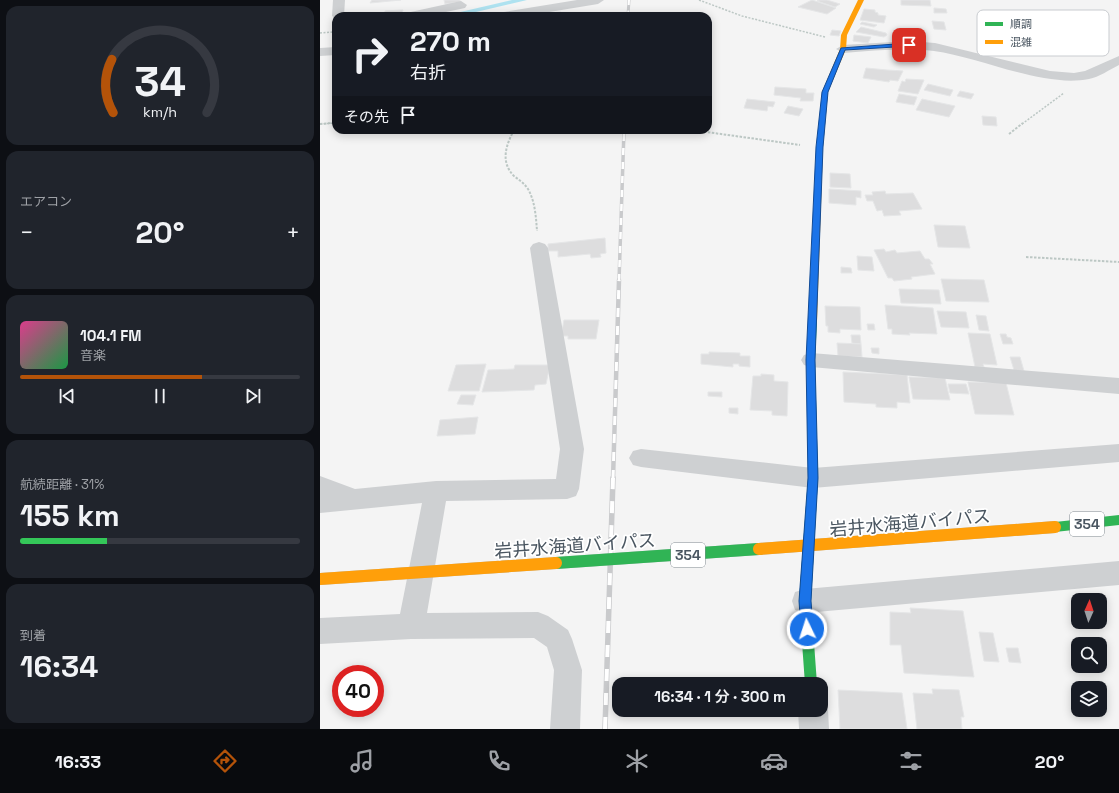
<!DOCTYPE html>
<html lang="ja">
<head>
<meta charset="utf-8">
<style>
	body { margin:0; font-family:"Space Grotesk","Noto Sans JP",sans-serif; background:#20242c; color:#f1f3f6; height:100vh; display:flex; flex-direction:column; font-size:15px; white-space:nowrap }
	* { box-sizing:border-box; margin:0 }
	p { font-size:13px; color:#9ea1a6 }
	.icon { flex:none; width:22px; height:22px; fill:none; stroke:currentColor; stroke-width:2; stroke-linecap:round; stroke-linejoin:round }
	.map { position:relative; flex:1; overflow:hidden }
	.details { display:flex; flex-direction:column; gap:6px; padding:6px; background:#0d0f14; width:320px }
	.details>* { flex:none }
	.hud { position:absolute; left:12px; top:12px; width:380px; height:122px; border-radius:12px; box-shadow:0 2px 10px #0003; background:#171b24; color:#f1f3f6; overflow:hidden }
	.needle { width:26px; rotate:3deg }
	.tools { position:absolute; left:751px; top:593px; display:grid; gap:8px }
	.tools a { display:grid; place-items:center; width:36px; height:36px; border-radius:8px; background:#171b24; box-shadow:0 2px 10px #0003; font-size:20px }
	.speed { position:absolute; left:12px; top:665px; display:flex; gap:8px; font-size:20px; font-weight:700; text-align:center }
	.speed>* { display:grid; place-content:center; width:52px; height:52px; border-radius:50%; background:#171b24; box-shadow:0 2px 10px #0003; line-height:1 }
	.speed .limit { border:6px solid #d22; background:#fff; color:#111 }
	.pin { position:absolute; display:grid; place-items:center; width:34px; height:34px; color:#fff; margin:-17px; border-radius:8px; box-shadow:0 2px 6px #0006 }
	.me { position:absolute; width:44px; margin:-22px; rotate:356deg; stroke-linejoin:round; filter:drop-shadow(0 0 3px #0008) }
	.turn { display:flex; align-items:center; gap:14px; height:84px; padding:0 12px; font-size:18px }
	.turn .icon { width:52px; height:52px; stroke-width:2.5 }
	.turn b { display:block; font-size:28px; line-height:34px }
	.then { display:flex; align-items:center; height:38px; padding:0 12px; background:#0003; gap:8px; font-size:15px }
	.big { font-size:30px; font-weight:600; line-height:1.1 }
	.details .card { flex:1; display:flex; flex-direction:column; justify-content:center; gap:6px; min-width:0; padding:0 14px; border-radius:12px; background:#20242c }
	.details .dial { align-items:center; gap:0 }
	.dial svg { height:104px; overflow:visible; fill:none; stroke:#363941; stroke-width:7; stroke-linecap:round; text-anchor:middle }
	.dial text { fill:#f1f3f6; stroke:none }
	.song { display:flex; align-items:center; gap:12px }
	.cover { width:48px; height:48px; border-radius:6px; background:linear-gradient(135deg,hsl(330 70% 55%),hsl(140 70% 35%)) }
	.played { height:4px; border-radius:2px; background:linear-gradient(90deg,#b45309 65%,#363941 65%) }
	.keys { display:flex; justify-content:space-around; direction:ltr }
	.heat { display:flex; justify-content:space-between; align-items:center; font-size:22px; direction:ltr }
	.charge { height:6px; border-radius:3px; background:linear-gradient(90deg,#34c759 31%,#363941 0) }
	.trip { position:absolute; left:292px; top:677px; width:216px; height:40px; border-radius:12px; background:#171b24; box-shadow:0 2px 10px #0003; font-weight:600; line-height:40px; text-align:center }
	.tab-bar { display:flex; height:64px; justify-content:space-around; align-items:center; background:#090b0e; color:#9ea1a6 }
	.tab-bar .icon { width:28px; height:28px }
	.tab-bar .current { color:#b45309 }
	.tab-bar b { font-size:18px; color:#f1f3f6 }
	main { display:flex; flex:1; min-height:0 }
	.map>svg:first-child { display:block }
</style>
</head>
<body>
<main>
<section class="details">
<div class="card dial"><svg viewBox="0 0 100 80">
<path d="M14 69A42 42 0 1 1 86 69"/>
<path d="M14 69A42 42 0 0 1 13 28" stroke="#b45309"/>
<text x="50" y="56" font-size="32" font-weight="700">34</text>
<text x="50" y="72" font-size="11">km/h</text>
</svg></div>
<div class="card"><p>エアコン</p>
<div class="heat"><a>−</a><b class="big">20°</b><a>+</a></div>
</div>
<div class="card">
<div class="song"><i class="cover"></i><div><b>104.1 FM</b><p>音楽</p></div></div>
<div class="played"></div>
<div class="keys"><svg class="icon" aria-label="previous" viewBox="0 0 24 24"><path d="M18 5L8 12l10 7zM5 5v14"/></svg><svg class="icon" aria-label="pause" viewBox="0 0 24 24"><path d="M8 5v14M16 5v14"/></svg><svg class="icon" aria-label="next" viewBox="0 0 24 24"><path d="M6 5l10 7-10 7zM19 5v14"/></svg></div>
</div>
<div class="card"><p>航続距離 · 31%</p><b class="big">155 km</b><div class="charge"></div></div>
<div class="card"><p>到着</p><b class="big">16:34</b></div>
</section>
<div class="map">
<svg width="799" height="729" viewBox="0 0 799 729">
	<rect width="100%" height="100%" fill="#f4f4f4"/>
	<path fill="#aee2f0" d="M192,0H207L139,16H123Z"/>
	<g fill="#ddddde" stroke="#e5e6e7">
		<path d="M52,0H81L50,3Z"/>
		<path d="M124,0H140V2L125,4Z"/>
		<path d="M492,0L516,8L507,14L478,7Z"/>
		<path d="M499,0H507L520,4L515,7L497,1Z"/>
		<path d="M581,0H610L611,6L581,5Z"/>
		<path d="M614,8L626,9L627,13H614Z"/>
		<path d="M544,9L555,10V12L558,13V15L566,16L564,23L540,20Z"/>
		<path d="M83,10L81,16H64L65,11Z"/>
		<path d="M241,12L240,16H219V14Z"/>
		<path d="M61,13L60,16H29L30,14Z"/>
		<path d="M612,21L624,22L626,30L614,29Z"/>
		<path d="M542,22L557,25L554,27L540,24Z"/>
		<path d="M541,27L566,33L567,35L564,37L536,32Z"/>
		<path d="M512,30L521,31L519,36L510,35Z"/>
		<path d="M534,35L551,37L548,43L533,41Z"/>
		<path d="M546,68L567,70L583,71L578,81L570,80L569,82L543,78Z"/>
		<path d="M586,79L604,80L598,94L578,91L582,81L585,82Z"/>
		<path d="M608,84L633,90L630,96L604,90Z"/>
		<path d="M455,87L486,89V93H494L493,101H480L481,98L454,95Z"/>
		<path d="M640,91L654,94L651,99L637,96Z"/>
		<path d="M579,94L597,97L594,105L576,102Z"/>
		<path d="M427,99L455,102L453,107L448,106L447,111L424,108Z"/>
		<path d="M602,99L635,106L629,117L596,110Z"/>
		<path d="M468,106L483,109L479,116L464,113Z"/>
		<path d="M662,116L676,117L677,126L663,125Z"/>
		<path d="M510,173L530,174L531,188L510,187Z"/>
		<path d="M509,189L541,191V198L536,197V205L509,203Z"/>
		<path d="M565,191L566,194L593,193L602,209L579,211L581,215L564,216L562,210L557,211L553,201H547L545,195H553L552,192Z"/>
		<path d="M614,225L645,226L650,248L618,247Z"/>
		<path d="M285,238L286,253L280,254L281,257L271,258L270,254L238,257V251H228V244Z"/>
		<path d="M564,249L566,252L575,250L577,253L600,251L605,259H609L613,264H610L615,274L591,277L592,279L574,281L572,278H568L554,250Z"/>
		<path d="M537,256L552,257L554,271L538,270Z"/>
		<path d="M521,267L531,268L532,273H521Z"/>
		<path d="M621,279L664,280L669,302L626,301Z"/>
		<path d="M579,289L619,290L621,304L581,303Z"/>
		<path d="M565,305L613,308L617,334L589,333L590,335L572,334V329H568Z"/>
		<path d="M505,306L540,307L541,330L520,329V333L508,332V326H506Z"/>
		<path d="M617,311L646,312L649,328L621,327Z"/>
		<path d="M656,315L666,316L669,331L659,330Z"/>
		<path d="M244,320H279L276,339H248V336H241Z"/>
		<path d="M547,324H554L555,330H548Z"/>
		<path d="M648,333L670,334L677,365L663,364L664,367H655Z"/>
		<path d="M680,334H686L687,337L691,338L693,344H683Z"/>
		<path d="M531,335H540L541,344L532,343Z"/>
		<path d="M517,343L541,344L542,357L518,356Z"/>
		<path d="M551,348H559V354L552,353Z"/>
		<path d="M389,352L420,353V356H430V367L419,366V364H413V367L381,364V354H389Z"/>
		<path d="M690,357H700L704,371L694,370Z"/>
		<path d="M166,364L159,391H128L136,365Z"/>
		<path d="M195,365H230L226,384L215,385L214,390L162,392L168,370L194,369Z"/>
		<path d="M523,372L587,375L590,403L577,402V408L556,407V404L524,402Z"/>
		<path d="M441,374L454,375V381L468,382L467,416L452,415V411L430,410L433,376H441Z"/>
		<path d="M589,377L625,378L630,400L593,399Z"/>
		<path d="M648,382L686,383L694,415L655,414Z"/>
		<path d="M628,384H646L649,394L630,393Z"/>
		<path d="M388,392H402V397L388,396Z"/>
		<path d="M141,395H156L153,405L137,404Z"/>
		<path d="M409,408H418V414L409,413Z"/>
		<path d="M158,417L155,434L117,436L120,420Z"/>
		<path d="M590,608L643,611L654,677L584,673L581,645H570V612L591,613Z"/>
		<path d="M659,632L673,633L679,662L664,661Z"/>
		<path d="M686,648H698L701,663L689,662Z"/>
		<path d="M612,689L639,690L644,717H641L642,729H597L593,693L613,694Z"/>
		<path d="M518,690L582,693L587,729H520Z"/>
	</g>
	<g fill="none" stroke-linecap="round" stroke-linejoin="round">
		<g stroke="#bcc7c4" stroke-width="1.5" stroke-dasharray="2 1.5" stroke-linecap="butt">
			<path d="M379,0L422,16L505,37"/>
			<path d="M0,33L13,32"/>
			<path d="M0,124L16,123"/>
			<path d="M702,124L744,93"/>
		</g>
		<g stroke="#bcc7c4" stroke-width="2" stroke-dasharray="2.5 1.5" stroke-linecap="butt">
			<path d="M0,124L12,123"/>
			<path d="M194,130C186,145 180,162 194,176C199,180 204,183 208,189C215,201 216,217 217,231"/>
			<path d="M372,130L480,145"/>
			<path d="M689,134L703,123"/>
			<path d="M706,257L799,262"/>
		</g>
		<g fill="#ced0d2" fill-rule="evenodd">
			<path d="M13,0H25L24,16H16V19L12,16Z"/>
			<path d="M257,0H284L278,4L205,16H178L184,12Z"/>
			<path d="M141,1L147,5L145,8L107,16H84L86,13Z"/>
			<path d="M589,41L615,43L730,71L754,73L765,71L799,56V65C789,70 779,77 769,79C723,88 660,57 614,51C584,47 553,51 523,53L516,49L523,45Z"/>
			<path d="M16,47V55L0,56V48Z"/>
			<path d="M219,242L225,244L228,248L264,449L259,489L256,496L247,499L126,501L107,613L218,612L228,616L248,630L252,639L262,670L260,729H230L234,670L227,647L214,638L91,639L0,644V618L80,614L102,503L0,513V476L35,489L116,481L236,479L240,449L210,248L213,244Z"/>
			<path d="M491,353L799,378V394L491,367L484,365L481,360L484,355Z"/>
			<path d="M799,444V462L493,488L321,467L313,465L309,458L313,451L321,449L493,468Z"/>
			<path d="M799,561V585L485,613L475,610L472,601L475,592L485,589Z"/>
			<path d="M501,698L504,699L508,710L509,729H479L478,710H501Z"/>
		</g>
		<g fill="#30b455" fill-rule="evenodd">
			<path d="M493,318L497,321L495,360L498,478L491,601L497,684H485L479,601L488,478L487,360L489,321Z"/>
			<path d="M799,515V525L735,532L731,530L730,527L731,524L735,522Z"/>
		</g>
		<path fill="#ff9f0a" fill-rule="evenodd" d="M538,0H544L527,35L526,49L508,92L503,147L497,321L493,324L489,321L497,147L502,92L520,49L521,35Z"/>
		<defs>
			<path id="rail-far3" d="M308,16L309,0"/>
			<path id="rail-far2" d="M299,281L304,130"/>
			<path id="rail-far1" d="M293,479L299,280"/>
			<path id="rail" d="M285,729L293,478"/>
		</defs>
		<use href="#rail-far3" stroke="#c9cacc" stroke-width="3"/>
		<use href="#rail-far2" stroke="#c9cacc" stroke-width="3.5"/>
		<use href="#rail-far1" stroke="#c9cacc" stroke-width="4.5"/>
		<use href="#rail" stroke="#c9cacc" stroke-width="5.5"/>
		<use href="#rail-far3" stroke="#fff" stroke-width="2" stroke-dasharray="5.5" stroke-linecap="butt"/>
		<use href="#rail-far2" stroke="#fff" stroke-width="2.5" stroke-dasharray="7" stroke-linecap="butt"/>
		<use href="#rail-far1" stroke="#fff" stroke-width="3" stroke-dasharray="9" stroke-linecap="butt"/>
		<use href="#rail" stroke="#fff" stroke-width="4" stroke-dasharray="12" stroke-linecap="butt"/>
		<defs>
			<path id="fast-bridge" d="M236,563L439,549"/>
			<g id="slow-bridge">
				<path d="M439,549L735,527"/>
				<path d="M0,579L236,563"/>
			</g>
		</defs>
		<use href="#fast-bridge" stroke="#b9bec3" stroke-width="12" stroke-linecap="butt"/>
		<use href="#slow-bridge" stroke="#b9bec3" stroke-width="12" stroke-linecap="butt"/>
		<use href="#fast-bridge" stroke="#30b455" stroke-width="12"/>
		<use href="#slow-bridge" stroke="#ff9f0a" stroke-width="12"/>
	</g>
	<path fill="#1a73e8" stroke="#114b97" d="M589,43L591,46L525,50L508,92L503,147L495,360L498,478L491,601L493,629L491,633L487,634L483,633L481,629L479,601L488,478L486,360L496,147L502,92L521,48Z"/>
	<g text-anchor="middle" stroke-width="3.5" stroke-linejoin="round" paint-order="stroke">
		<g fill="#fff" stroke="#808990" stroke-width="1">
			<rect x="750" y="512" width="34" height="24" rx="3"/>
			<rect x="351" y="543" width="34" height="24" rx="3"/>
		</g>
		<g font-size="14" font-weight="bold" fill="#4a5661">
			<text x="767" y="529">354</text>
			<text x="368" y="560">354</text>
		</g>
		<g font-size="18" fill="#4a5661" stroke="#fff">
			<text transform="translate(590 523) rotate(-5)" y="6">岩井水海道バイパス</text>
			<text transform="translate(255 546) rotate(-4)" y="6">岩井水海道バイパス</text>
		</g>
	</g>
	<rect x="657" y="10" width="132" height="46" rx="6" fill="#fff" stroke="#c9ccd0" stroke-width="1"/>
	<rect x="665" y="22" width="18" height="4" fill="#30b455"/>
	<rect x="665" y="40" width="18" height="4" fill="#ff9f0a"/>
	<g font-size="11" fill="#4a5661">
		<text x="690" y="28">順調</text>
		<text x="690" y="46">混雑</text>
	</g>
</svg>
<div class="tools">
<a><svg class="needle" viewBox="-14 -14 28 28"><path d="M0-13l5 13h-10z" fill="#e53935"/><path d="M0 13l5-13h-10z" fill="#9ea1a6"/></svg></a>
<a><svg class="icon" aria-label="search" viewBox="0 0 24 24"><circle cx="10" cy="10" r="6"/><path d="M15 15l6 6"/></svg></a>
<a><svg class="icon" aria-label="layers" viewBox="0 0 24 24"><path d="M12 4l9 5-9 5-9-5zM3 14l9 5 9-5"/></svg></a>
</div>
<div class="speed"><div class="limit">40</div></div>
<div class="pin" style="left:589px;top:45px;background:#d93025"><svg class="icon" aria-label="arrive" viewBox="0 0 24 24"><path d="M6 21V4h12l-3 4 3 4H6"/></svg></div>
<svg class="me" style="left:487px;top:629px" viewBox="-20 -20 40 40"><circle r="17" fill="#1a73e8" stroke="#fff" stroke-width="3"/><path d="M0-11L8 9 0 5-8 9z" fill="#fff"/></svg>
<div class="trip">16:34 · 1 分 · 300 m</div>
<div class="hud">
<div class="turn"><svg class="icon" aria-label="right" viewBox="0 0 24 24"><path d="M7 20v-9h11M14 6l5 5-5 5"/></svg><div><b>270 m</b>右折</div></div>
<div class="then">その先<svg class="icon" aria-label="arrive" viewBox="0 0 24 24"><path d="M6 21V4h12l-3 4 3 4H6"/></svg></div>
</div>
</div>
</main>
<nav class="tab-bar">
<b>16:33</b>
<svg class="icon current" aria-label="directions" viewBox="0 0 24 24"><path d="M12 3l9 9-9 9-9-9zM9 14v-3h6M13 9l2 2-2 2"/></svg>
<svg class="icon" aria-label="music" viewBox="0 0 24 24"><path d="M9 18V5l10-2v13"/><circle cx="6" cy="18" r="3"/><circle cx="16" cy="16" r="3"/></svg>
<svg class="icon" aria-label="phone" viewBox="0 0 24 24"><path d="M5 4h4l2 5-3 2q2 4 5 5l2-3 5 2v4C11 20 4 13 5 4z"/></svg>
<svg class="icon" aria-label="climate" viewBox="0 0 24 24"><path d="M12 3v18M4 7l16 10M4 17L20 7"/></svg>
<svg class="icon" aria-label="car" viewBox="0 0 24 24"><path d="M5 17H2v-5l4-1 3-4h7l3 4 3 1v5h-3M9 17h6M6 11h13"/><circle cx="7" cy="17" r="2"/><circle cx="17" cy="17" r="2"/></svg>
<svg class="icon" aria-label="filters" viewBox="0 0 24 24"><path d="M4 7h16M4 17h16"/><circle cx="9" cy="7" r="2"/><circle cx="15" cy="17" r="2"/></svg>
<b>20°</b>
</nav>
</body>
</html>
